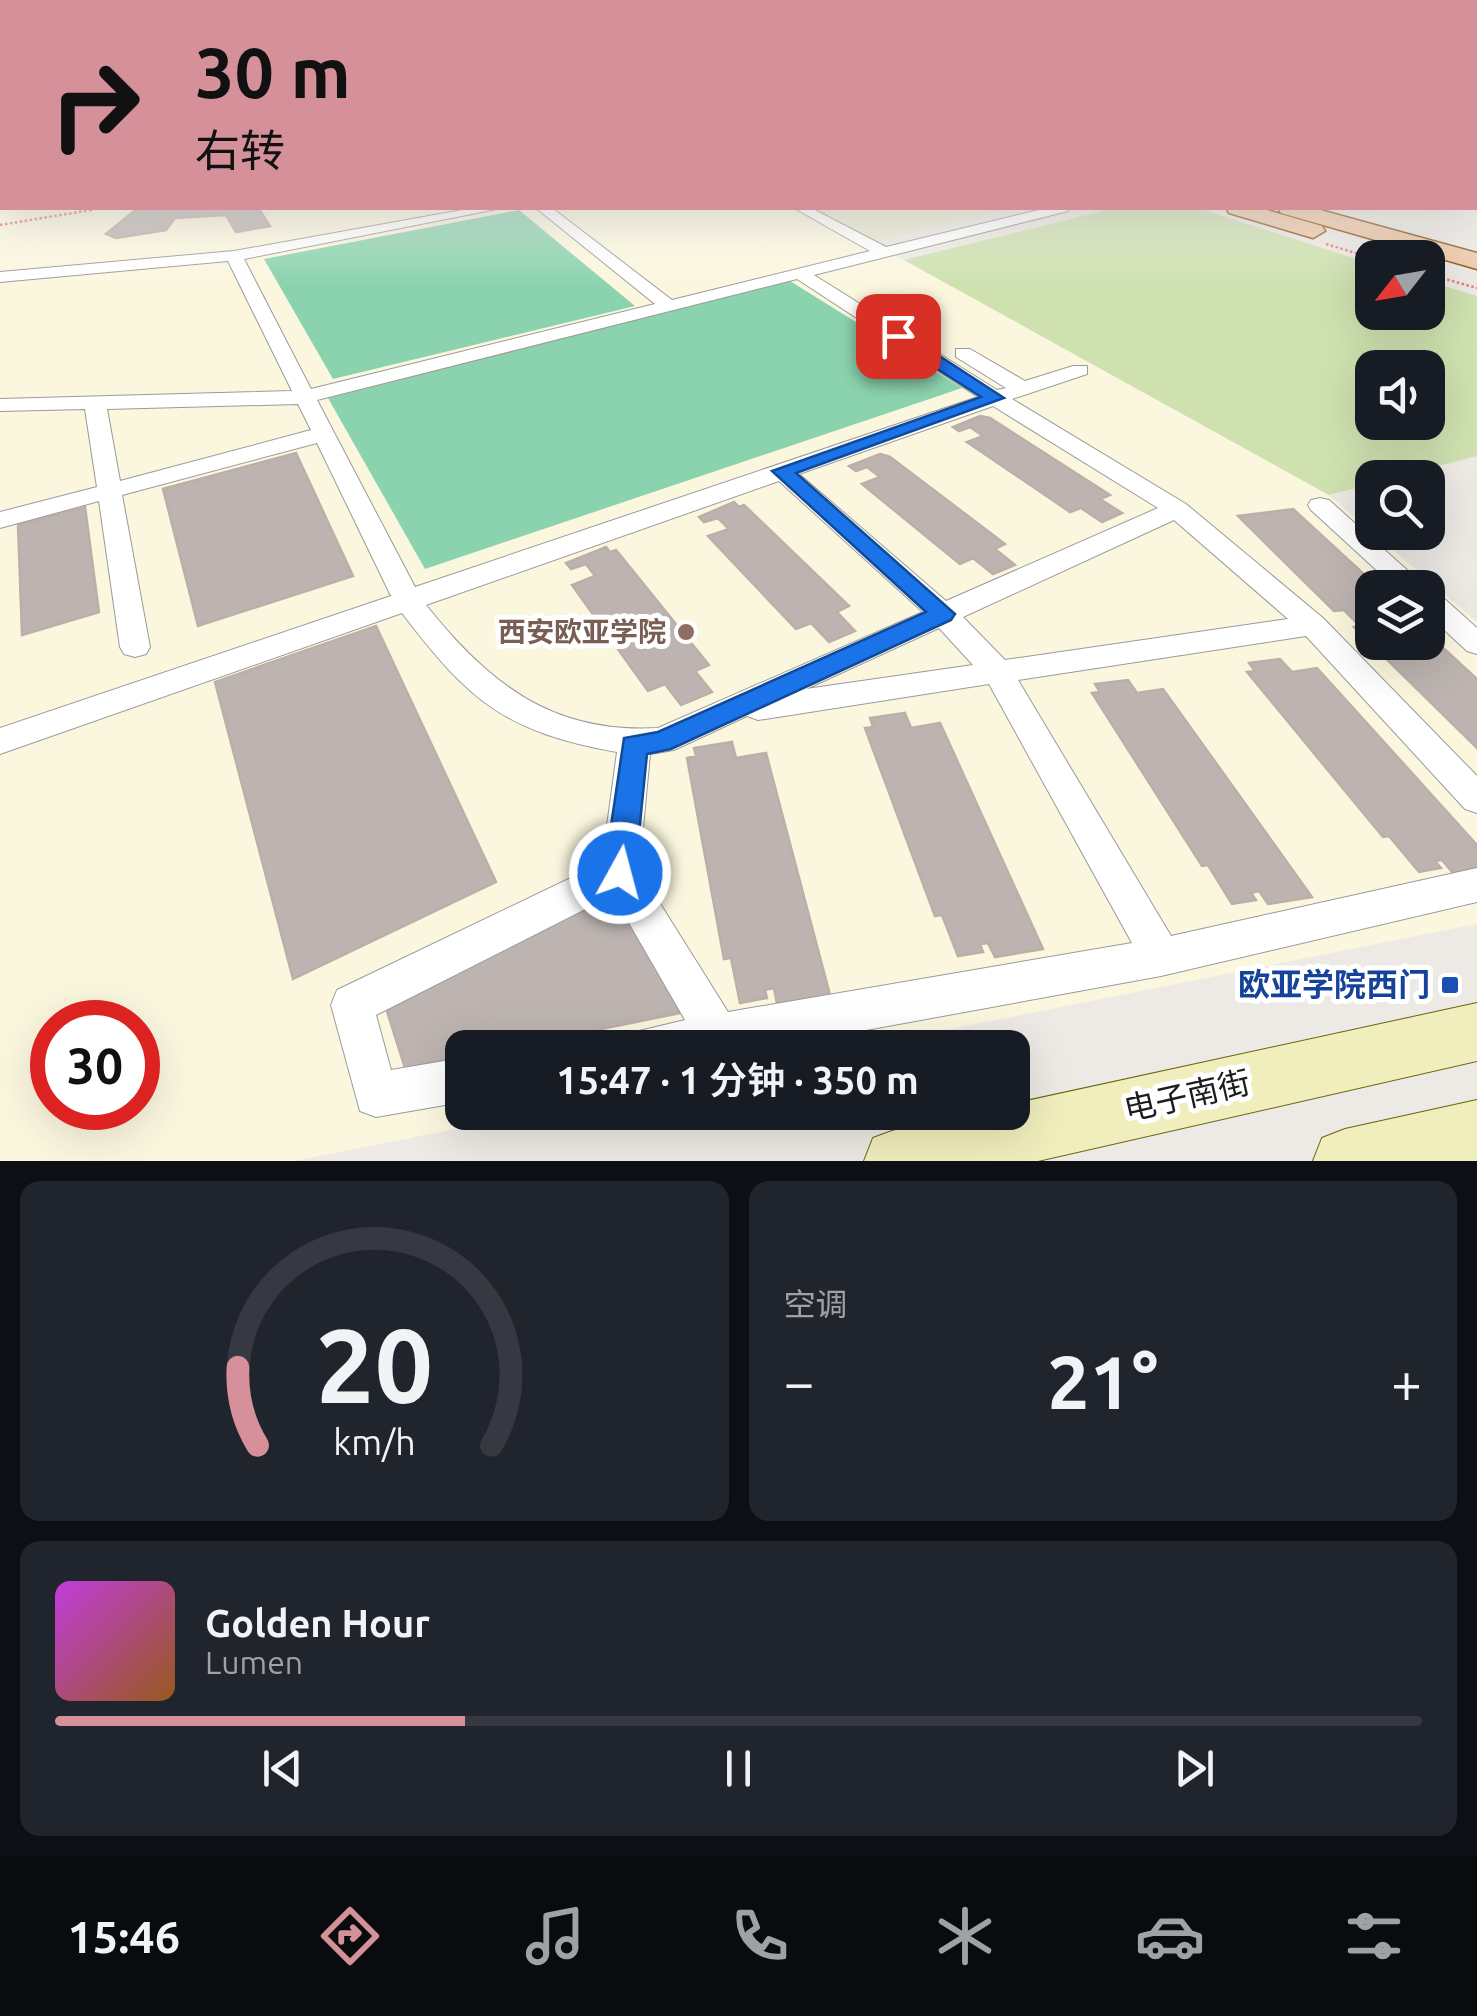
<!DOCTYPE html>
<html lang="zh">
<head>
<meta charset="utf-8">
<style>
	body { margin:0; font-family:Ubuntu,"Noto Sans SC",sans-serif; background:#20242c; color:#f1f3f6; height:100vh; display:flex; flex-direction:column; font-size:38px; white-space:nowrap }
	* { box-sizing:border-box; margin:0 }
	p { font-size:32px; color:#9ea1a6 }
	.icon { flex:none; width:55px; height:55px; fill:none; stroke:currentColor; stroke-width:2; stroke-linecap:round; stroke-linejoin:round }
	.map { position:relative; height:1161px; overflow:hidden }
	.sheet { display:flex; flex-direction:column; gap:20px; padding:20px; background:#0d0f14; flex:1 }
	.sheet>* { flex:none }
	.top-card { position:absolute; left:0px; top:0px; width:1478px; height:210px; box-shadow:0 10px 40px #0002; background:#d5909a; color:#111; overflow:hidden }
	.needle { width:65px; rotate:239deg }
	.buttons { position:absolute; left:1355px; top:240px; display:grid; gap:20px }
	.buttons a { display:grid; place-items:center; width:90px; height:90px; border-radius:20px; background:#171b24; box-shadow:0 10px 40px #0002; font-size:50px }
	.speed { position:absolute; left:30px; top:1000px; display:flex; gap:20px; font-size:50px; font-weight:700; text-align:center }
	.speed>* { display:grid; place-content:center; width:130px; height:130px; border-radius:50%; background:#171b24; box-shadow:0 10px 40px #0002; line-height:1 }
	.speed .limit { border:15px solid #d22; background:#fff; color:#111 }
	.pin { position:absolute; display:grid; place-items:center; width:85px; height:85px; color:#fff; margin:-42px; border-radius:20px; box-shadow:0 5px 15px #0006 }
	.me { position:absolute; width:110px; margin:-55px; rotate:7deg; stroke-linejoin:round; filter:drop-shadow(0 0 8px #0008) }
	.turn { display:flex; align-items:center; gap:35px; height:210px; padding:0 30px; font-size:45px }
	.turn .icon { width:130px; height:130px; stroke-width:2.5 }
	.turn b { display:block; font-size:70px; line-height:85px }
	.big { font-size:75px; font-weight:600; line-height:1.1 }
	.sheet .card { flex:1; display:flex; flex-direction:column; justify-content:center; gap:15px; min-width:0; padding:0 35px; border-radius:20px; background:#20242c }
	.sheet .dial { align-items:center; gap:0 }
	.dial svg { height:260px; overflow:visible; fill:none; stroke:#363941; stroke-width:7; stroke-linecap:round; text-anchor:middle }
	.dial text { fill:#f1f3f6; stroke:none }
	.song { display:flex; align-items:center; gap:30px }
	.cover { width:120px; height:120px; border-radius:15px; background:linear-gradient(135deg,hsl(290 70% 55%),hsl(30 70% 35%)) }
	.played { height:10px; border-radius:5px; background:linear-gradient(90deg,#d5909a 30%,#363941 30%) }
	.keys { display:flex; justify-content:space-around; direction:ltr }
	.heat { display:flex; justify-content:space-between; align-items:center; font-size:55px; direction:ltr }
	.sheet .tiles { flex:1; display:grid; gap:20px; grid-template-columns:1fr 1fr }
	.card:last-child { grid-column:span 2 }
	.trip { position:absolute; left:445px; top:1030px; width:585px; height:100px; border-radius:20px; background:#171b24; box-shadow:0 10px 40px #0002; font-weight:600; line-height:100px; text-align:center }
	.tabs { display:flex; height:160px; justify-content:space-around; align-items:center; background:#090b0e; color:#9ea1a6 }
	.tabs .icon { width:70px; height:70px }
	.tabs .on { color:#d5909a }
	.tabs b { font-size:45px; color:#f1f3f6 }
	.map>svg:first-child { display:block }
</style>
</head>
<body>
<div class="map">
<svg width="1477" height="1161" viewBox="0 0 1477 1161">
	<rect width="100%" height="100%" fill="#ede9e4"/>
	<path fill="#fbf7df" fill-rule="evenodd" d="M0,123L2,208H810L1329,495L1477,622V924L861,1047L462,1048V1112L536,1113L294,1161H0ZM1372,588H1428V642H1372ZM52,1022H138V1108H52Z"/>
	<path fill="#e9e8d1" d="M810,208H1013L872,242Z"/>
	<path fill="#cee1af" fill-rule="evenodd" d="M1115,208H1197L1372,264V312H1428V281L1477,296V456L1395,477L1372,478V484L1329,495L904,260ZM1372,368H1428V422H1372Z"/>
	<g fill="#8bd3ae">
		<path d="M519,210L635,306L333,379L264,259Z"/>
		<path d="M790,281L962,388L425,569L328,398Z"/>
	</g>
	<g fill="#bdb4b1" stroke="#bdafa8" stroke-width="2.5">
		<path d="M138,208H262L259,209L270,226L236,232L226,215L175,218L166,230L116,238L106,234Z"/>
		<path d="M980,416L990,418L1110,495L1100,499L1122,513L1102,522L1081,508L1070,512L967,442L983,436L970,427L959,431L953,427Z"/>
		<path d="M296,453L353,576L198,626L163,489Z"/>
		<path d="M880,454L890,457L1005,544L995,549L1015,565L993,574L973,558L960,564L862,484L880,477L867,467L856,471L849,466Z"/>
		<path d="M734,502L739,507L744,505L849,606L837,612L855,631L829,642L811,623L796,629L708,536L729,529L718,518L704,522L699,517Z"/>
		<path d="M85,507L99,612L22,635L18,525Z"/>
		<path d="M1293,509L1379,588H1372V642H1428V634L1477,679V748L1354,627L1360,626L1344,610L1334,611L1238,516Z"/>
		<path d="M606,547L610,552L616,550L709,665L695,671L712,692L681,705L665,684L648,691L572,585L595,576L586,564L571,569L566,563Z"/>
		<path d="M376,626L496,882L293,979L215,682Z"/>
		<path d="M1280,659L1292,672L1317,668L1477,845V868L1453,873L1442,860L1435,861L1441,868L1419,872L1389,836L1383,837L1247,672L1255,671L1249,663Z"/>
		<path d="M1128,680L1137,693L1163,689L1312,897L1268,904L1259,891L1251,893L1256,900L1232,904L1208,865L1202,866L1092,693L1100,692L1095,684Z"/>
		<path d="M905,713L911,728L940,723L1043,949L995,957L988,943L980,944L983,952L958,956L942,915L935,916L865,728L873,727L870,718Z"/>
		<path d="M732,742L736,758L766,753L830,995L777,1004L774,988L765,990L767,998L740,1003L731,958L724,959L687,758L696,756L694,748Z"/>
		<path d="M614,887L685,1012L508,1048H462V1056L405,1068L384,1002Z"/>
	</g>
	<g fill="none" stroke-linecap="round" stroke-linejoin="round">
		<defs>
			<g id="minor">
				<rect x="1475" y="182" width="2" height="8"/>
				<path d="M473,208H502L244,259L311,389L655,304L536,208H552L672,300L870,251L794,208H811L886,247L1047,208H1070L1068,211L814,275L997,390L1006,388L956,357V349H970L1025,381L1073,366H1087V374L1012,399L1186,504L1323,618L1477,776V813L1465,809L1306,636L1018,680L1171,936L1477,868V902L1161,976L768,1048H625L631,1033L685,1020L613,895L376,1015L391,1070L462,1058V1102L376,1117L360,1111L331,1005L337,990L602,863L617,752C505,732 469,701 402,613L0,754V728L391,596L317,443L122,495L150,647L146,654L135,657L124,654L120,647L99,501L0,528V512L97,487L85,409L0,411V399L292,391L228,261L0,282V272L234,251ZM797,279L978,397L415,587L317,400ZM298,404L311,430L120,481L107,409ZM993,406L1158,508L946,601L799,474ZM779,481L923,612L658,728C552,734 488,683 426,605ZM1174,520L1288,619L1005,660L963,617ZM939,628L973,665L806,689ZM989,684L1132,943L728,1012L639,870L650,754L674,750L747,716L758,720Z"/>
				<path d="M1320,498L1329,500L1427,588H1396L1311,510L1308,505L1311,500Z"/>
				<path d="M1428,591L1438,593L1477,628V654L1467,651L1428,615Z"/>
			</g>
			<g id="secondary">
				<path d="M1477,1003V1061L1038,1161H864L873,1138C918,1120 965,1112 1012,1112V1104Z"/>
				<path d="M1477,1100V1161H1313L1322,1138L1345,1129Z"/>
			</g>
			<g id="primary">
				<path d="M1226,208H1260L1322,226L1325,231L1313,238L1229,213Z"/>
				<path d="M1278,208H1313L1477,253V269L1281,213Z"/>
			</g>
		</defs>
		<use href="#minor" stroke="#9a9a9a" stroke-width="2"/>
		<use href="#secondary" stroke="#666512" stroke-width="2"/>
		<use href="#primary" stroke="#845112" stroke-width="3"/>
		<g stroke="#e8797b" stroke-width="2.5" stroke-dasharray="2.5 2.5" stroke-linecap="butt">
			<path d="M0,225L91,210L88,208"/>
			<path d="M1326,244L1372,258"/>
			<path d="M1428,274L1477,288"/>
		</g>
		<use href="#minor" fill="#fff" fill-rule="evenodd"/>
		<use href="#secondary" fill="#f1eebd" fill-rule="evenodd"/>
		<use href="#primary" fill="#f0c7a6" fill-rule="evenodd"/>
	</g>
	<linearGradient id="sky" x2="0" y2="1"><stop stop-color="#8fc0e0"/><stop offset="0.43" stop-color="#f7f5f3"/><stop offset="1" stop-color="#f7f5f3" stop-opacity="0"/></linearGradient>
	<rect width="1477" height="286" fill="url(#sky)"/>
	<path fill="#1a73e8" stroke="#114b97" stroke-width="2.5" d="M892,333H904L1004,398L796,473L955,614L951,620L671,749L647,754L635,873L630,883L620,887L609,883L604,873L624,738L658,732L926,612L772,471L981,397L892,340Z"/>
	<circle fill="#8d6e63" stroke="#fff" stroke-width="4" cx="686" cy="632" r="10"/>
	<rect fill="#1a4fb4" stroke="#fff" stroke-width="4" x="1440" y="975" width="20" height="20" rx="5"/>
	<g text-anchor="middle" stroke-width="10" stroke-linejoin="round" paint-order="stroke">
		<g font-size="28" font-weight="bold" fill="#785e54" stroke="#fff" text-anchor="end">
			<text x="666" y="642">西安欧亚学院</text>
		</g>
		<g font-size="32" font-weight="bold" fill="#164399" stroke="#fff" text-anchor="end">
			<text x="1430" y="996">欧亚学院西门</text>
		</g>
		<g font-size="32" fill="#1d1d1d" stroke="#fff">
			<text transform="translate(1187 1096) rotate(-13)" y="11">电子南街</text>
		</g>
	</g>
</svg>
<div class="buttons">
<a><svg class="needle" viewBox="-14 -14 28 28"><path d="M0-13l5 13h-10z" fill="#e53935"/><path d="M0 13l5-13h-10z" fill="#9ea1a6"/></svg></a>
<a><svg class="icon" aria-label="sound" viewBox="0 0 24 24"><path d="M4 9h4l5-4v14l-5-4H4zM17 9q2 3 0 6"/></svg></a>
<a><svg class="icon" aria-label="search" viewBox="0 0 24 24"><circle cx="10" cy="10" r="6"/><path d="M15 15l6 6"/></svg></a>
<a><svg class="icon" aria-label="layers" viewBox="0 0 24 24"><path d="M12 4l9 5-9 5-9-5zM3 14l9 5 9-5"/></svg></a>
</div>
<div class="speed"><div class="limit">30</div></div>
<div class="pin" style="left:898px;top:336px;background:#d93025"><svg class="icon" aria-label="arrive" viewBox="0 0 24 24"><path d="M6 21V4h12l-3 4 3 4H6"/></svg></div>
<svg class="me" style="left:620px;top:873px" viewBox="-20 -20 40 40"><circle r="17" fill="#1a73e8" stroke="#fff" stroke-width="3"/><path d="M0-11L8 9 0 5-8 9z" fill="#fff"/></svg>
<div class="trip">15:47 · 1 分钟 · 350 m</div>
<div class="top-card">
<div class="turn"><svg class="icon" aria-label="right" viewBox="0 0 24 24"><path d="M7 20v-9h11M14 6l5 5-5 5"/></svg><div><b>30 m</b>右转</div></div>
</div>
</div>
<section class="sheet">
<div class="tiles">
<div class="card dial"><svg viewBox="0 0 100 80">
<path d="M14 69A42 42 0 1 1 86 69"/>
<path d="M14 69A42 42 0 0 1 8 45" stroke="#d5909a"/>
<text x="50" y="56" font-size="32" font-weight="700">20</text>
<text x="50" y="72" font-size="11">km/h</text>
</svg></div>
<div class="card"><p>空调</p>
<div class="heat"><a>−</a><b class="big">21°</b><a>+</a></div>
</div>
<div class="card">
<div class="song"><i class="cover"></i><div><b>Golden Hour</b><p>Lumen</p></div></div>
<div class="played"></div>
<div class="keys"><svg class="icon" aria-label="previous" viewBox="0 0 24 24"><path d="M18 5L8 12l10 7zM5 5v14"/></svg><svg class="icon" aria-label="pause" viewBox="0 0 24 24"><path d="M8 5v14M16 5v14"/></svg><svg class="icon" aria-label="next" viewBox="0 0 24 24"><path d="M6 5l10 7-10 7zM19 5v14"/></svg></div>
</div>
</div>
</section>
<nav class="tabs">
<b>15:46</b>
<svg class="icon on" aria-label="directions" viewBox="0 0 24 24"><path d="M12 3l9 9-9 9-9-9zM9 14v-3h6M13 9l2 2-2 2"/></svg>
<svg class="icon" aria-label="music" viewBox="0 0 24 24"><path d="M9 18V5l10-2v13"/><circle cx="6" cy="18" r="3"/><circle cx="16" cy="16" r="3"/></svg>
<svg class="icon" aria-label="phone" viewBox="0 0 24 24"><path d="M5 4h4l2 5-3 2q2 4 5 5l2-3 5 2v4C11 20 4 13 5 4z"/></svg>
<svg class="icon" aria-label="climate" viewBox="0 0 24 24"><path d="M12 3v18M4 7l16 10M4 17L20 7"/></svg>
<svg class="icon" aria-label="car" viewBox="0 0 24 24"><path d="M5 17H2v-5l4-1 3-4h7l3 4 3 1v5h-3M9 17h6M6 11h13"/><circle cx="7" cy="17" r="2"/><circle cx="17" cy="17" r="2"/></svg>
<svg class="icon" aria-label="filters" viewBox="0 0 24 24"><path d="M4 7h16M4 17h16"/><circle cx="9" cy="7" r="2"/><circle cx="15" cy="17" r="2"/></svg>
</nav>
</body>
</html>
